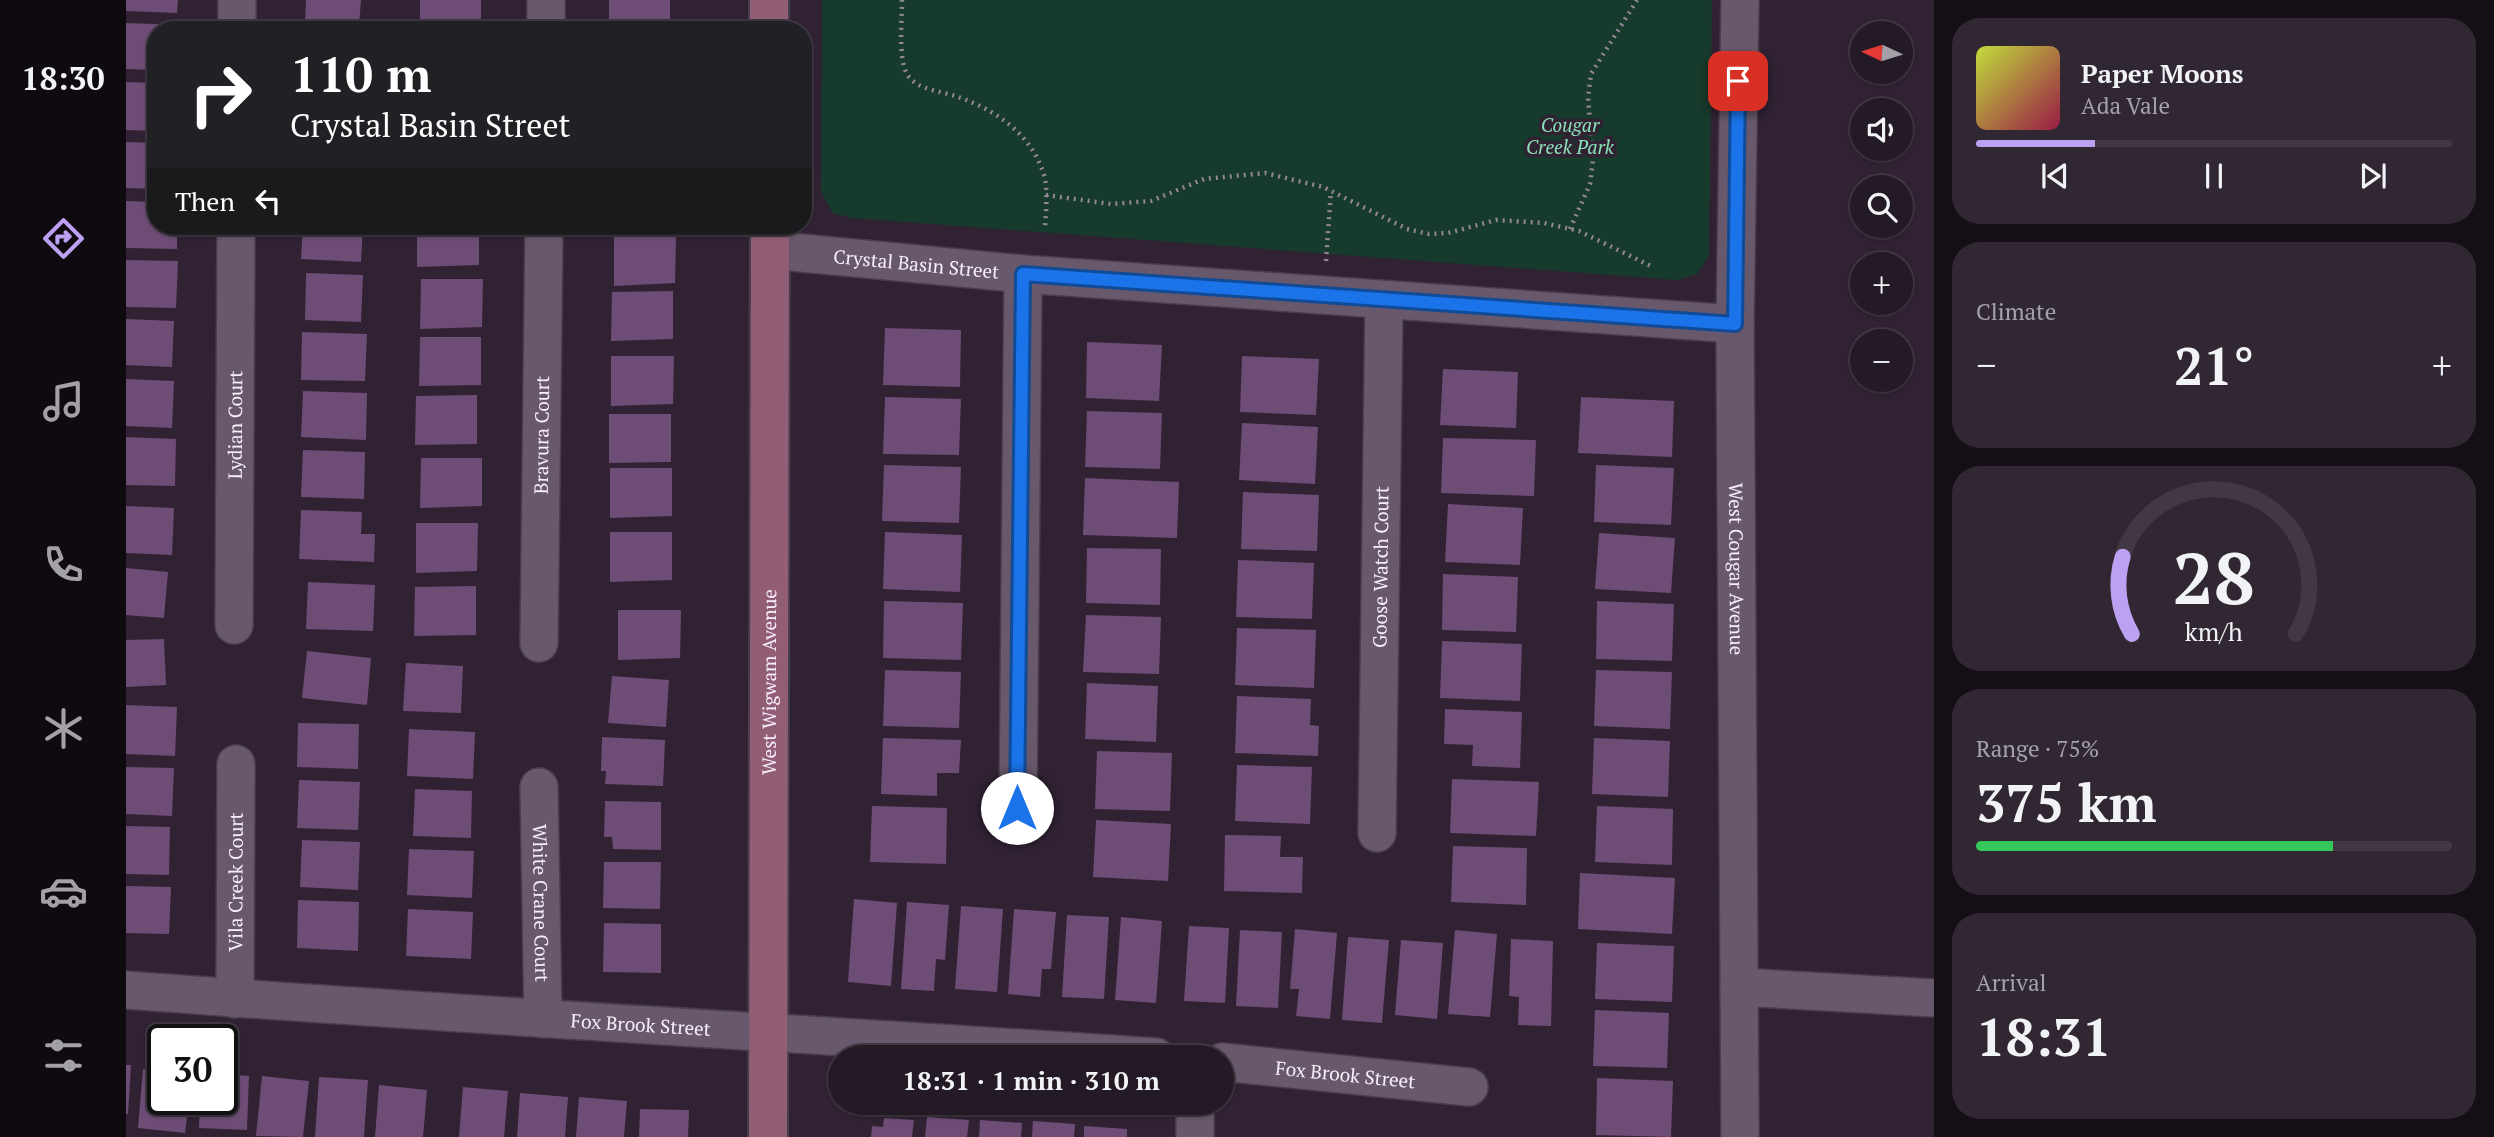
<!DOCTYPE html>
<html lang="en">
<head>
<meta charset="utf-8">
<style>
	body { margin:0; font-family:"PT Serif",serif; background:#302732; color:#f1f3f6; height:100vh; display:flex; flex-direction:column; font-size:26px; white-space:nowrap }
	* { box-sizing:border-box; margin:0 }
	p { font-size:23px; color:#a3a1a7 }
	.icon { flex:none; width:38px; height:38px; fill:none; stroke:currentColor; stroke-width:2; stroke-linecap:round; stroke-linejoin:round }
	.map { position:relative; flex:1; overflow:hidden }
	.panel { display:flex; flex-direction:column; gap:18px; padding:18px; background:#140e15; width:560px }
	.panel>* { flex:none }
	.top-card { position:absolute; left:21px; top:21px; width:665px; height:214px; border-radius:28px; box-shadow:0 2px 5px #0004,0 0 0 2px #413843; background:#202124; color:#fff; overflow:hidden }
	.needle { width:46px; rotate:274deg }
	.fabs { position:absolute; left:1724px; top:21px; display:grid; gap:14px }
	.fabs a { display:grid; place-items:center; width:63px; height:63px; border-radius:50%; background:#241a26; box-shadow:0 2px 5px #0004,0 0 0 2px #413843; font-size:35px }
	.speed { position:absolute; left:21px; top:1024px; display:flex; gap:14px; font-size:35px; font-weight:700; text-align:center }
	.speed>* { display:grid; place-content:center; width:91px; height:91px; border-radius:50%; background:#241a26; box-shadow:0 2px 5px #0004,0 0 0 2px #413843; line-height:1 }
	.speed .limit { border:4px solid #111; border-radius:10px; background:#fff; color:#111 }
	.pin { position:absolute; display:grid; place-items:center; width:60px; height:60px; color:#fff; margin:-30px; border-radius:14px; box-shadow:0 4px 10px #0006 }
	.me { position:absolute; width:77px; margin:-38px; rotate:0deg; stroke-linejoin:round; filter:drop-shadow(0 0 5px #0008) }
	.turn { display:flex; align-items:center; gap:24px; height:147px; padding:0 28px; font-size:32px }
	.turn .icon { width:91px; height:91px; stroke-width:2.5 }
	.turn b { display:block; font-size:49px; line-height:60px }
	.then { display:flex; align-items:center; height:66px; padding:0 28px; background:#0003; gap:14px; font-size:26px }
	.big { font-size:52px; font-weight:700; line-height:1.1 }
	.panel .tile { flex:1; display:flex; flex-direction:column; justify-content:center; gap:10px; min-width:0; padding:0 24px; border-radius:28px; background:#302732 }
	.panel .dial { align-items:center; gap:0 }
	.dial svg { height:182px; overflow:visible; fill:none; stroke:#413843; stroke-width:7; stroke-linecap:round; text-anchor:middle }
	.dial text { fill:#f1f3f6; stroke:none }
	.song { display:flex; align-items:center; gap:21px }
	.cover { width:84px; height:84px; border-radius:10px; background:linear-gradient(135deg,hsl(70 70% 55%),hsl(340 70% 35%)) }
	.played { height:7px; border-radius:4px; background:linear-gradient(90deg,#bca0f2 25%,#413843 25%) }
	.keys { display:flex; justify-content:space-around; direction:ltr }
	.heat { display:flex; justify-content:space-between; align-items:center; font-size:38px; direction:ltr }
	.charge { height:10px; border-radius:5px; background:linear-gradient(90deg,#34c759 75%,#413843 0) }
	.trip { position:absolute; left:702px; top:1045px; width:406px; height:70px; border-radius:35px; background:#241a26; box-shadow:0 2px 5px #0004,0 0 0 2px #413843; font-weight:700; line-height:70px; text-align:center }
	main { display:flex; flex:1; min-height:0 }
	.tabs { display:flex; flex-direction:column; width:126px; justify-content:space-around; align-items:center; background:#0e0a0f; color:#a3a1a7 }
	.tabs .icon { width:49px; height:49px }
	.tabs .selected { color:#bca0f2 }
	.tabs b { font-size:32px; color:#f1f3f6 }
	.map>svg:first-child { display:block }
</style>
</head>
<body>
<main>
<nav class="tabs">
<b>18:30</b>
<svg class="icon selected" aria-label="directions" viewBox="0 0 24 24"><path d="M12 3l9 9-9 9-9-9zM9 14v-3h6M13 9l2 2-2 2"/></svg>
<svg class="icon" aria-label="music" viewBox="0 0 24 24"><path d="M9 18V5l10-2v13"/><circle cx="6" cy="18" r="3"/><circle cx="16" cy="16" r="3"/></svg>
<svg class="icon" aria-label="phone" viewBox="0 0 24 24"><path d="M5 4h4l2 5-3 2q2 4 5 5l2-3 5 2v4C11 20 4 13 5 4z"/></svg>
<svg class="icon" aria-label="climate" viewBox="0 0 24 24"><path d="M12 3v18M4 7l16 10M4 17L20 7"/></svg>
<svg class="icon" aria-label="car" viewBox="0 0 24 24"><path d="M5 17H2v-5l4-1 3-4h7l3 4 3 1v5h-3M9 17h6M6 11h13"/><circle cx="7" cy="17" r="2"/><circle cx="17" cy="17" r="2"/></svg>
<svg class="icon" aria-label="filters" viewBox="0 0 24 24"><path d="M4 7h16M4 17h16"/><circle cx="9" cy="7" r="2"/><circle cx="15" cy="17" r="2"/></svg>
</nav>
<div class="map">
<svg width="1808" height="1137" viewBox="0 0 1808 1137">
	<rect width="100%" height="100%" fill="#302233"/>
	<path fill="#163a2b" d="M696,0H1586L1583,256L1571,274L1551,280L726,218L707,213L695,192Z"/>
	<g fill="#6d4d75">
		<path d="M0,0H52L51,13L0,11Z"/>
		<path d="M180,0H235L233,25L179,23Z"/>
		<rect x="294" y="0" width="61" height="30"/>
		<rect x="483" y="0" width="61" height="30"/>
		<path d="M0,23L55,25L54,30H30V70L0,69Z"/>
		<path d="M0,82L30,83V131L0,130Z"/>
		<path d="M0,142L30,143V189L0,188Z"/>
		<path d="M0,201L30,202V226H51V249L0,248Z"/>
		<path d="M177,226H237L235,262L175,259Z"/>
		<path d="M291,226H353V265L291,267Z"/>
		<path d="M488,235H550L549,283L488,286Z"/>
		<path d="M0,260L52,261L50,308L0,307Z"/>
		<path d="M180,273L237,275L235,322L179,320Z"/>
		<path d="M295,279H357L356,327L294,329Z"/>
		<path d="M547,291V339L485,341L486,292Z"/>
		<path d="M0,319L48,321L46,367L0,365Z"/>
		<path d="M759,328L835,330L834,387L757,385Z"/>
		<path d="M176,332L241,334L239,381L175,380Z"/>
		<path d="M294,337H355V385L293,386Z"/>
		<path d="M961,342L1036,345L1033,401L960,398Z"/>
		<path d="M485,356H548L547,404L485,406Z"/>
		<path d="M1116,356L1193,359L1190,415L1114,412Z"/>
		<path d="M1317,369L1392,372L1390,428L1314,425Z"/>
		<path d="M0,379L48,381L46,428L0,426Z"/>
		<path d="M177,391L241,393L240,440L175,437Z"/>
		<path d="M351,395V444L289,445L290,396Z"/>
		<path d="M759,397L835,399L833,455L757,454Z"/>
		<path d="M1455,397L1548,401L1546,457L1452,453Z"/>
		<path d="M961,411L1036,413L1034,469L959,467Z"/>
		<path d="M483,414H545V462L483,463Z"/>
		<path d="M1116,423L1192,427L1189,484L1113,480Z"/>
		<path d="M0,437L50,439L49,486L0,485Z"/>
		<path d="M1317,438L1410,440L1408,496L1315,493Z"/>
		<path d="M177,450L239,452L238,499L175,497Z"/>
		<path d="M295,458H356V506L294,508Z"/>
		<path d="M758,465L835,467L833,523L756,521Z"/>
		<path d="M1470,465L1548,468L1545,525L1468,522Z"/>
		<path d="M484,468H546V516L484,518Z"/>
		<path d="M959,478L1053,482L1051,538L957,535Z"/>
		<path d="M1117,492L1193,495L1191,551L1115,549Z"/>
		<path d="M1322,504L1397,508L1394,565L1319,562Z"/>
		<path d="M0,506L48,508L46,555L0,553Z"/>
		<path d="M175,510L236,512L235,534H249L248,562L173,559Z"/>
		<path d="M290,523H352L351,571L290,573Z"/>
		<path d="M484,532H546V580L484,582Z"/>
		<path d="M759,532L836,535L834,592L757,589Z"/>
		<path d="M1473,533L1549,538L1545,593L1469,589Z"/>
		<path d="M961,548L1035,549L1034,605L960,603Z"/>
		<path d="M1112,560L1188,563L1186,619L1110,617Z"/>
		<path d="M0,568L42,572L38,618L0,615Z"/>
		<path d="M1317,574L1392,577L1390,632L1316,630Z"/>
		<path d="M182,582L249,585L247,631L180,629Z"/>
		<path d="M350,586V635L288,636L289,587Z"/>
		<path d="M758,601L837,603L835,660L757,658Z"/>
		<path d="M1471,601L1548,604L1546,661L1470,659Z"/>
		<path d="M492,610H555L554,658L492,660Z"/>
		<path d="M960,615L1035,617L1033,674L957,672Z"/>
		<path d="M1111,628L1190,630L1188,688L1109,685Z"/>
		<path d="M38,639L40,685L0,687V640Z"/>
		<path d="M1316,641L1396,644L1394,701L1314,698Z"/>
		<path d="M181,651L245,658L241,705L176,698Z"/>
		<path d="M280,663L337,666L335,713L277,711Z"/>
		<path d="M759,670L835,672L833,728L757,726Z"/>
		<path d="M1470,670L1546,672L1544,729L1468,726Z"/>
		<path d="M486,676L543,680L540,727L482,723Z"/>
		<path d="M961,683L1032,686L1030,742L959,739Z"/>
		<path d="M1111,696L1185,699L1184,725L1193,726L1192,756L1109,753Z"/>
		<path d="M0,705L51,707L49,756L0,754Z"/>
		<path d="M1319,709L1396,712L1394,768L1346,766L1347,745L1318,744Z"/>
		<path d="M172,723L233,724L232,769L171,767Z"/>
		<path d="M283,729L349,732L347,779L281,776Z"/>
		<path d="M476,737L539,740L537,786L479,784L480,771H475Z"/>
		<path d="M757,738L835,740L833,773H811V796L755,794Z"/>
		<path d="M1468,738L1544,741L1542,797L1466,794Z"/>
		<path d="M971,751L1046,753L1044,811L969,809Z"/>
		<path d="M1111,765L1186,767L1184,824L1109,821Z"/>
		<path d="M0,767L48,768L46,816L0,814Z"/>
		<path d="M1326,779L1413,782L1410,836L1324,833Z"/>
		<path d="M173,780L234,782L232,830L171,828Z"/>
		<path d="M289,789L346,791L345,838L287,836Z"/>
		<path d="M479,801L535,802V850L487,849L486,837H478Z"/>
		<path d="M746,806L821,808L820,864L744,862Z"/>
		<path d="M1471,806L1547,809L1546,865L1469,862Z"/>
		<path d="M970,820L1045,824L1042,881L967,877Z"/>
		<path d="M0,826L44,827L43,875L0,874Z"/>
		<path d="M1099,835L1155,836L1154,857H1177L1176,893L1098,891Z"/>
		<path d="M176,840L234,842L232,890L174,887Z"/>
		<path d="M1327,846L1401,848L1400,905L1325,902Z"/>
		<path d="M283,849L348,851L346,898L281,895Z"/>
		<path d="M478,862H535L534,909L477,908Z"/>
		<path d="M1454,873L1549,878L1546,934L1452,929Z"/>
		<path d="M0,886L45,887L43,934L0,933Z"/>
		<path d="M728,899L771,903L765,986L722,982Z"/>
		<path d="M172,900L233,902L232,951L171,948Z"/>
		<path d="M781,902L823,905L819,960L810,959L808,991L775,989Z"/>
		<path d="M835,906L877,909L871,992L829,989Z"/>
		<path d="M282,909L347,912L345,959L280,956Z"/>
		<path d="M888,909L930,912L925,969H916L914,997L882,994Z"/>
		<path d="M941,915L983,917L978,999L936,997Z"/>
		<path d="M995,917L1036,921L1030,1003L989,1000Z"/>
		<path d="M478,923L535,924V973L477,972Z"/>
		<path d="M1063,926L1103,928L1099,1003L1058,1001Z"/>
		<path d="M1169,929L1211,933L1204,1019L1170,1016L1173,989H1164Z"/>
		<path d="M1114,930L1156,932L1152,1008L1110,1006Z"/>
		<path d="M1329,930L1371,934L1364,1017L1322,1014Z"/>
		<path d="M1222,937L1263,940L1256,1023L1216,1020Z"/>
		<path d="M1385,939L1427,941L1425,1026L1392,1025L1393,997L1383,996Z"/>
		<path d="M1275,940L1317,943L1311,1019L1269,1015Z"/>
		<path d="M1471,943L1548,946L1546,1002L1469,999Z"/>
		<path d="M1469,1010L1543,1013L1541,1068L1467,1066Z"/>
		<path d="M0,1065H5L2,1114H0Z"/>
		<path d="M17,1069L37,1071V1099H63L59,1133L12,1128Z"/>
		<path d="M96,1074L123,1076L121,1130L73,1128L74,1099H96Z"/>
		<path d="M136,1076L183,1081L177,1137L130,1136Z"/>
		<path d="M193,1077L242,1080L238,1137H189Z"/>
		<path d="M1471,1078L1547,1081L1545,1137L1470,1135Z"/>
		<path d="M253,1085L301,1090L297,1137H249Z"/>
		<path d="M337,1087L382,1091L378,1137H333Z"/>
		<path d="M394,1093L442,1097L439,1137H391Z"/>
		<path d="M453,1097L501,1101L498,1137H450Z"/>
		<path d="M514,1109L563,1110L562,1137H513Z"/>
		<path d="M801,1117L843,1120L841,1137H799Z"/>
		<path d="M758,1118L788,1120L786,1137H745L746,1126L757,1127Z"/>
		<path d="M854,1120L896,1123L895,1137H853Z"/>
		<path d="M907,1121L949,1124L948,1137H906Z"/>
		<path d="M958,1126L1001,1129V1137H958Z"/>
	</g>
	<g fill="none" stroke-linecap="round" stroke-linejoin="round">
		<defs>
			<g id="street">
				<path id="s1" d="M1614,0L1609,324L1614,1137"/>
				<path d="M111,30V0"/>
				<path d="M420,30V0"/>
				<path id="s2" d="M644,250L897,274L1609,324"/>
				<path id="s3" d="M108,625L110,226"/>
				<path id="s4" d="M413,643L418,226"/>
				<path id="s5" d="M413,787L417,1019"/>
				<path d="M892,808L897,274"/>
				<path id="s6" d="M1251,833L1258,301"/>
				<path d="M1613,987L1808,998"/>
				<path id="s7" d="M0,990C343,1016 687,1034 1030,1057"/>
				<path id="s8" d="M109,999L110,764"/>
				<path id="s9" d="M1096,1062L1343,1087"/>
				<path d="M1069,1137V1102"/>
			</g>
			<g id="secondary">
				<path d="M643,0V30"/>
				<path id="s10" d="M642,1137L644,226"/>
			</g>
		</defs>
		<use href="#street" stroke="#483d4b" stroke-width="40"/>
		<use href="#secondary" stroke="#483d4b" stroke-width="42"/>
		<g stroke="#938795" stroke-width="4.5" stroke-dasharray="2 5" stroke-linecap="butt">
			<path d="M776,0C776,19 772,58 781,74C790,90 815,91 829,96C866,108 902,131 916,169C923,186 920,209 919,227"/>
			<path d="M920,195L985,204L1025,201L1078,179L1139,173L1197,187L1281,229L1303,234L1322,233L1370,220L1418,223L1453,231L1527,267"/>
			<path d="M1444,229L1464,184L1467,160L1462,97L1465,74L1511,0"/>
			<path d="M1200,261L1205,191"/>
		</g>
		<use href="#street" stroke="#68586b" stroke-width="37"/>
		<use href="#secondary" stroke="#915e76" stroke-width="38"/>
	</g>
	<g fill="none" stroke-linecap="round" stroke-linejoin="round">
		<defs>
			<path id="route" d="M891,808L897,274L1609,324L1612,81"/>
		</defs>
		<use href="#route" stroke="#114b97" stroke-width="18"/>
		<use href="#route" stroke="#1a73e8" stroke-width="12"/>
	</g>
	<g text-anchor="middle" stroke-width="7" stroke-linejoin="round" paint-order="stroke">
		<g font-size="19" font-style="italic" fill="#8ae0b6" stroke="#302233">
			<text x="1444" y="132">Cougar<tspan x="1444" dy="22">Creek Park</tspan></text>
		</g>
		<g font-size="19" fill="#f7eef9" stroke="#302233">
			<text dy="7" stroke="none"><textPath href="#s2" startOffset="147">Crystal Basin Street</textPath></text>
			<text dy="7" stroke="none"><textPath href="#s3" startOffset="200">Lydian Court</textPath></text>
			<text dy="7" stroke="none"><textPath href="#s4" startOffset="208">Bravura Court</textPath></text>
			<text dy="7" stroke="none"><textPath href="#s6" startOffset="266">Goose Watch Court</textPath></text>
			<text dy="7" stroke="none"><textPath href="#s1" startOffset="569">West Cougar Avenue</textPath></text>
			<text dy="7" stroke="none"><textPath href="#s10" startOffset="455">West Wigwam Avenue</textPath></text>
			<text dy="7" stroke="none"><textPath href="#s8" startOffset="117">Vila Creek Court</textPath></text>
			<text dy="7" stroke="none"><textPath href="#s5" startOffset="116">White Crane Court</textPath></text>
			<text dy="7" stroke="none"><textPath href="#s7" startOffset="516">Fox Brook Street</textPath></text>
			<text dy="7" stroke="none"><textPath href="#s9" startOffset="124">Fox Brook Street</textPath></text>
		</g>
	</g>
</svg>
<div class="fabs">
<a><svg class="needle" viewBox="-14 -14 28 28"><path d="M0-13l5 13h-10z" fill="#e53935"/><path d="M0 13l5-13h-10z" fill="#a3a1a7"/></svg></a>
<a><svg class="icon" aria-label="sound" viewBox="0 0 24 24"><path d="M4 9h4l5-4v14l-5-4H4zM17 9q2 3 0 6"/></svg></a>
<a><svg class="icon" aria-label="search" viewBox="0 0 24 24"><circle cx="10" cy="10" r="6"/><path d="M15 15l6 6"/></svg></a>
<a>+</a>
<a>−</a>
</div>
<div class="speed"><div class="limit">30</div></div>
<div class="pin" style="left:1612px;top:81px;background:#d93025"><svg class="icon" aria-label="arrive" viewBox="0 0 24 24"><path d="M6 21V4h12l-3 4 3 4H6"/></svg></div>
<svg class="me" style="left:891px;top:808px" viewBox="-20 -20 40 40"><circle r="19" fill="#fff"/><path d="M0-13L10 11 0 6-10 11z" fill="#1a73e8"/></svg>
<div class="trip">18:31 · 1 min · 310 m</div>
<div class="top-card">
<div class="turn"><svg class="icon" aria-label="right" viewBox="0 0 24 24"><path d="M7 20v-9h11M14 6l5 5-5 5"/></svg><div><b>110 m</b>Crystal Basin Street</div></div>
<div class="then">Then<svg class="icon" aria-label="left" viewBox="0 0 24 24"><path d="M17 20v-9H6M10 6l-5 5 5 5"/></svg></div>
</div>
</div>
<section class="panel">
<div class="tile">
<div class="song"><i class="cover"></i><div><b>Paper Moons</b><p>Ada Vale</p></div></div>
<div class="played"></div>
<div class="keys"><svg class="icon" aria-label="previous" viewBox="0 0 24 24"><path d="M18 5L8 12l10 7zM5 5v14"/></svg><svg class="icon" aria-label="pause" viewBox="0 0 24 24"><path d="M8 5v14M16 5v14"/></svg><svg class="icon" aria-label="next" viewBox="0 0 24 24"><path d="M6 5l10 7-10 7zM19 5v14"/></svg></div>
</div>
<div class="tile"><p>Climate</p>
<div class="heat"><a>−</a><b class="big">21°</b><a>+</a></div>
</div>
<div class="tile dial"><svg viewBox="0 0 100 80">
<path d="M14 69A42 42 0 1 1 86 69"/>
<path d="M14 69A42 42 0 0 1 10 35" stroke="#bca0f2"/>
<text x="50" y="56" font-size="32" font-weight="700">28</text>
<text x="50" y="72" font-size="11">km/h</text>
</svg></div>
<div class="tile"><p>Range · 75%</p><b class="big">375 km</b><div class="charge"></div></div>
<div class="tile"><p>Arrival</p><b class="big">18:31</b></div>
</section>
</main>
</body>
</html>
